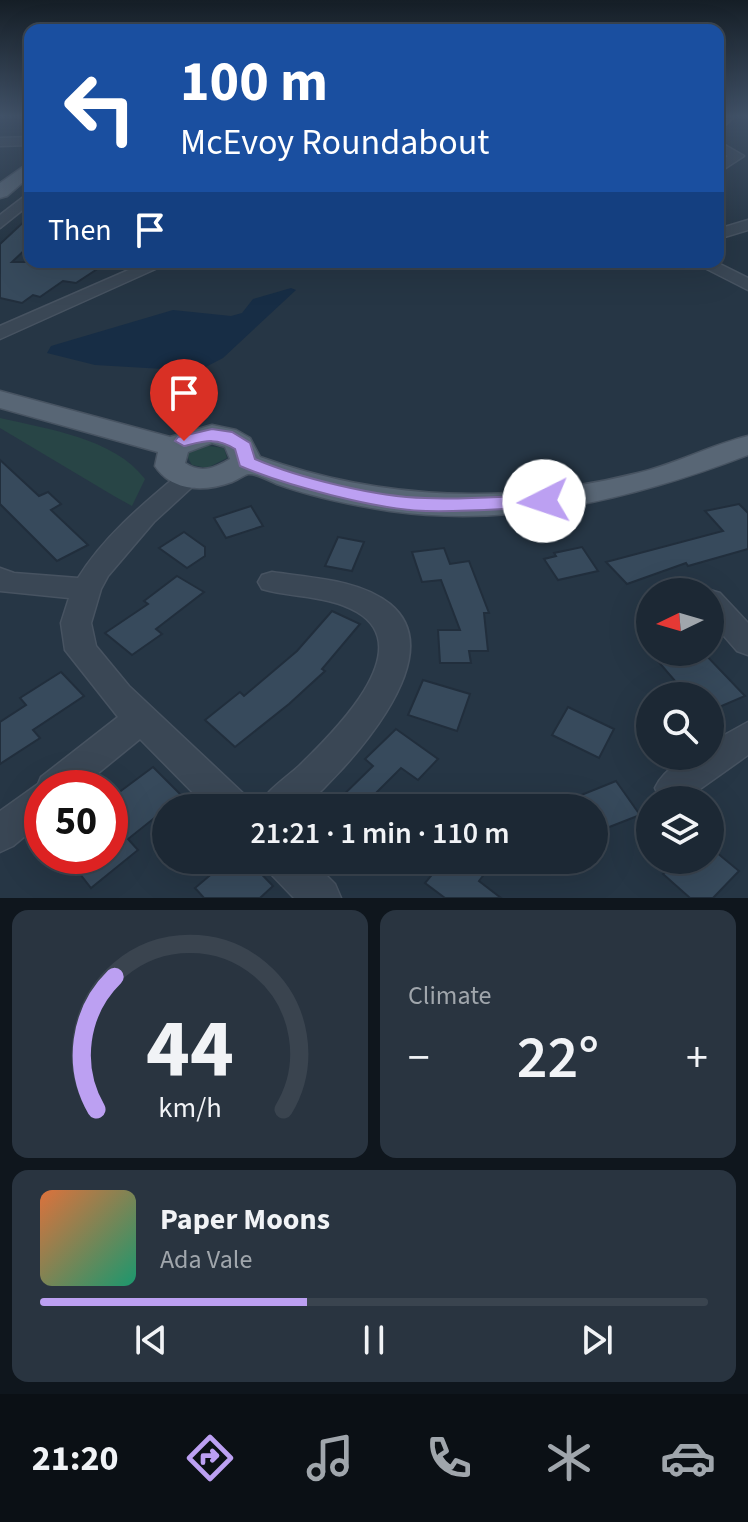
<!DOCTYPE html>
<html lang="en">
<head>
<meta charset="utf-8">
<style>
	body { margin:0; font-family:"Source Sans 3",sans-serif; background:#293440; color:#f1f3f6; height:100vh; display:flex; flex-direction:column; font-size:30px; white-space:nowrap }
	* { box-sizing:border-box; margin:0 }
	p { font-size:26px; color:#a0a6ac }
	.icon { flex:none; width:44px; height:44px; fill:none; stroke:currentColor; stroke-width:2; stroke-linecap:round; stroke-linejoin:round }
	.map { position:relative; height:898px; overflow:hidden }
	.details { display:flex; flex-direction:column; gap:12px; padding:12px; background:#0f161d; flex:1 }
	.details>* { flex:none }
	.banner { position:absolute; left:24px; top:24px; width:700px; height:244px; border-radius:16px; box-shadow:0 8px 32px #0002,0 0 0 2px #3a444f; background:#1a4fa0; color:#fff; overflow:hidden }
	.needle { width:52px; rotate:265deg }
	.controls { position:absolute; left:636px; top:578px; display:grid; gap:16px }
	.controls a { display:grid; place-items:center; width:88px; height:88px; border-radius:50%; background:#1c2834; box-shadow:0 8px 32px #0002,0 0 0 2px #3a444f; font-size:40px }
	.speed { position:absolute; left:24px; top:770px; display:flex; gap:16px; font-size:40px; font-weight:700; text-align:center }
	.speed>* { display:grid; place-content:center; width:104px; height:104px; border-radius:50%; background:#1c2834; box-shadow:0 8px 32px #0002,0 0 0 2px #3a444f; line-height:1 }
	.speed .limit { border:12px solid #d22; background:#fff; color:#111 }
	.pin { position:absolute; display:grid; place-items:center; width:68px; height:68px; color:#fff; margin:-82px -34px; border-radius:50% 50% 50% 0; rotate:-45deg; box-shadow:0 0 8px #0007 }
	.pin .icon { rotate:45deg }
	.me { position:absolute; width:88px; margin:-44px; rotate:266deg; stroke-linejoin:round; filter:drop-shadow(0 0 6px #0008) }
	.turn { display:flex; align-items:center; gap:28px; height:168px; padding:0 24px; font-size:36px }
	.turn .icon { width:104px; height:104px; stroke-width:2.5 }
	.turn b { display:block; font-size:56px; line-height:68px }
	.then { display:flex; align-items:center; height:76px; padding:0 24px; background:#0003; gap:16px; font-size:30px }
	.big { font-size:60px; font-weight:600; line-height:1.1 }
	.details .card { flex:1; display:flex; flex-direction:column; justify-content:center; gap:12px; min-width:0; padding:0 28px; border-radius:16px; background:#293440 }
	.details .dial { align-items:center; gap:0 }
	.dial svg { height:208px; overflow:visible; fill:none; stroke:#3a444f; stroke-width:7; stroke-linecap:round; text-anchor:middle }
	.dial text { fill:#f1f3f6; stroke:none }
	.song { display:flex; align-items:center; gap:24px }
	.cover { width:96px; height:96px; border-radius:12px; background:linear-gradient(135deg,hsl(20 70% 55%),hsl(160 70% 35%)) }
	.played { height:8px; border-radius:4px; background:linear-gradient(90deg,#bca0f2 40%,#3a444f 40%) }
	.keys { display:flex; justify-content:space-around; direction:ltr }
	.heat { display:flex; justify-content:space-between; align-items:center; font-size:44px; direction:ltr }
	.details .tiles { flex:1; display:grid; gap:12px; grid-template-columns:1fr 1fr }
	.card:last-child { grid-column:span 2 }
	.trip { position:absolute; left:152px; top:794px; width:456px; height:80px; border-radius:40px; background:#1c2834; box-shadow:0 8px 32px #0002,0 0 0 2px #3a444f; font-weight:600; line-height:80px; text-align:center }
	.tabs { display:flex; height:128px; justify-content:space-around; align-items:center; background:#0b1015; color:#a0a6ac }
	.tabs .icon { width:56px; height:56px }
	.tabs .active { color:#bca0f2 }
	.tabs b { font-size:36px; color:#f1f3f6 }
	.map>svg:first-child { display:block }
</style>
</head>
<body>
<div class="map">
<svg width="748" height="898" viewBox="0 0 748 898">
	<rect width="100%" height="100%" fill="#263645"/>
	<g fill="#284546">
		<path d="M0,418C47,429 114,438 145,479L132,506L114,496L0,428Z"/>
		<path d="M202,445L224,448L227,458L207,468L192,465L187,456L189,451Z"/>
	</g>
	<path fill="#172d45" d="M291,288L296,290L223,358L198,371L95,365L47,353L51,346L173,310L231,316L242,313L253,299Z"/>
	<g fill="#374a5c" stroke="#212e3c" stroke-width="2">
		<path d="M30,216V245L12,262H108L76,283L63,281L40,297L33,295L22,303L0,298V244Z"/>
		<path d="M0,460L39,496L48,492L61,504L51,510L88,545L57,561L0,504Z"/>
		<path d="M739,504L748,513V549L688,566L686,563L627,584L606,562L723,531L705,511Z"/>
		<path d="M251,506L263,526L226,538L214,518Z"/>
		<path d="M184,532L205,547V556L187,568L159,548Z"/>
		<path d="M338,537L364,542L352,571L325,566Z"/>
		<path d="M582,547L598,571L558,580L544,559L556,556L554,553Z"/>
		<path d="M444,548L450,564L469,561L489,613H484L488,651H469L471,663H440L438,630H460L441,580L422,582L412,552Z"/>
		<path d="M177,576L204,592L156,629L162,634L132,655L105,633L148,604L144,601Z"/>
		<path d="M332,611L360,624L322,669L325,671L289,704L235,747L205,720L240,692L244,696L297,651Z"/>
		<path d="M650,652H703L745,696L710,711V696H688Z"/>
		<path d="M61,672L84,696L33,730L40,738L0,764V722L26,705L20,698Z"/>
		<path d="M423,680L470,694L457,731L408,715Z"/>
		<path d="M568,707L614,729L599,758L552,735Z"/>
		<path d="M396,729L438,759L418,780L401,768L375,794L393,808H330L373,766L365,759Z"/>
		<path d="M153,767L182,796L128,839L138,850L91,888L66,856H110V799Z"/>
		<path d="M616,781L640,815L594,833V808H549Z"/>
		<path d="M710,847L739,871L713,898H690L663,874L677,860H710Z"/>
		<path d="M228,860H248L273,886L260,898H204L195,888Z"/>
		<path d="M444,860H479L489,868L479,881L501,898H445L425,883Z"/>
	</g>
	<g fill="none" stroke-linecap="round" stroke-linejoin="round">
		<defs>
			<g id="minor">
				<path d="M721,117H734L718,131V120Z"/>
				<path d="M30,137V145L0,146V138Z"/>
				<path d="M718,141L744,156L718,173V163L728,156L718,150Z"/>
				<path d="M30,192V204L0,228V215Z"/>
				<path d="M748,220V230L718,239V229Z"/>
				<path d="M147,262H171L0,339V326Z"/>
				<path d="M693,262H716L748,278V290Z"/>
				<path d="M189,470L198,473L202,478L154,522L108,576L101,589L91,623L96,646L129,686L246,796L251,808H208L140,739L80,788H42V822L13,846L0,852V811L38,784L41,777L118,717L65,650L61,623L69,598L0,591V568L14,573L78,578C104,536 143,504 180,473Z"/>
				<path d="M272,572C310,578 359,579 390,604C455,657 344,771 303,808H258C266,790 285,779 300,765C332,734 420,649 357,612C328,595 293,598 262,589L258,582L262,575Z"/>
				<path d="M710,590L720,593L748,623V655L737,651L710,620V592H705Z"/>
				<path d="M748,722V755L686,799H660L655,788C665,767 687,756 710,756V743Z"/>
				<path d="M265,860H311L335,884L341,898H294L270,873Z"/>
			</g>
			<g id="major">
				<path d="M30,162V176L7,196L0,198V183Z"/>
				<path d="M0,391L170,437L212,425L236,430L250,438L260,457C383,501 512,505 638,473C676,464 711,445 748,436V455C633,499 514,528 390,511C352,505 313,497 277,484C270,481 256,473 248,474C244,475 237,480 232,482C205,492 172,492 155,466L158,452L0,408ZM212,443L225,447L230,459C215,468 201,474 185,463L188,452Z"/>
			</g>
		</defs>
		<use href="#minor" stroke="#475361" stroke-width="3"/>
		<use href="#major" stroke="#475361" stroke-width="3"/>
		<use href="#minor" fill="#3a4755" fill-rule="evenodd"/>
		<use href="#major" fill="#586675" fill-rule="evenodd"/>
	</g>
	<linearGradient id="sky" x2="0" y2="1"><stop stop-color="#151e26"/><stop offset="0.48" stop-color="#415268"/><stop offset="1" stop-color="#415268" stop-opacity="0"/></linearGradient>
	<rect width="748" height="242" fill="url(#sky)"/>
	<path fill="#bca0f2" stroke="#7a689d" stroke-width="2" d="M212,429L232,432L250,443L255,459C299,478 377,497 425,498C464,500 504,496 544,495L554,501L544,507C505,509 465,512 426,511C378,510 284,485 240,466L235,449C216,437 205,441 184,446L175,441L178,437Z"/>
</svg>
<div class="controls">
<a><svg class="needle" viewBox="-14 -14 28 28"><path d="M0-13l5 13h-10z" fill="#e53935"/><path d="M0 13l5-13h-10z" fill="#a0a6ac"/></svg></a>
<a><svg class="icon" aria-label="search" viewBox="0 0 24 24"><circle cx="10" cy="10" r="6"/><path d="M15 15l6 6"/></svg></a>
<a><svg class="icon" aria-label="layers" viewBox="0 0 24 24"><path d="M12 4l9 5-9 5-9-5zM3 14l9 5 9-5"/></svg></a>
</div>
<div class="speed"><div class="limit">50</div></div>
<div class="pin" style="left:184px;top:441px;background:#d93025"><svg class="icon" aria-label="arrive" viewBox="0 0 24 24"><path d="M6 21V4h12l-3 4 3 4H6"/></svg></div>
<svg class="me" style="left:544px;top:501px" viewBox="-20 -20 40 40"><circle r="19" fill="#fff"/><path d="M0-13L10 11 0 6-10 11z" fill="#bca0f2"/></svg>
<div class="trip">21:21 · 1 min · 110 m</div>
<div class="banner">
<div class="turn"><svg class="icon" aria-label="left" viewBox="0 0 24 24"><path d="M17 20v-9H6M10 6l-5 5 5 5"/></svg><div><b>100 m</b>McEvoy Roundabout</div></div>
<div class="then">Then<svg class="icon" aria-label="arrive" viewBox="0 0 24 24"><path d="M6 21V4h12l-3 4 3 4H6"/></svg></div>
</div>
</div>
<section class="details">
<div class="tiles">
<div class="card dial"><svg viewBox="0 0 100 80">
<path d="M14 69A42 42 0 1 1 86 69"/>
<path d="M14 69A42 42 0 0 1 21 18" stroke="#bca0f2"/>
<text x="50" y="56" font-size="32" font-weight="700">44</text>
<text x="50" y="72" font-size="11">km/h</text>
</svg></div>
<div class="card"><p>Climate</p>
<div class="heat"><a>−</a><b class="big">22°</b><a>+</a></div>
</div>
<div class="card">
<div class="song"><i class="cover"></i><div><b>Paper Moons</b><p>Ada Vale</p></div></div>
<div class="played"></div>
<div class="keys"><svg class="icon" aria-label="previous" viewBox="0 0 24 24"><path d="M18 5L8 12l10 7zM5 5v14"/></svg><svg class="icon" aria-label="pause" viewBox="0 0 24 24"><path d="M8 5v14M16 5v14"/></svg><svg class="icon" aria-label="next" viewBox="0 0 24 24"><path d="M6 5l10 7-10 7zM19 5v14"/></svg></div>
</div>
</div>
</section>
<nav class="tabs">
<b>21:20</b>
<svg class="icon active" aria-label="directions" viewBox="0 0 24 24"><path d="M12 3l9 9-9 9-9-9zM9 14v-3h6M13 9l2 2-2 2"/></svg>
<svg class="icon" aria-label="music" viewBox="0 0 24 24"><path d="M9 18V5l10-2v13"/><circle cx="6" cy="18" r="3"/><circle cx="16" cy="16" r="3"/></svg>
<svg class="icon" aria-label="phone" viewBox="0 0 24 24"><path d="M5 4h4l2 5-3 2q2 4 5 5l2-3 5 2v4C11 20 4 13 5 4z"/></svg>
<svg class="icon" aria-label="climate" viewBox="0 0 24 24"><path d="M12 3v18M4 7l16 10M4 17L20 7"/></svg>
<svg class="icon" aria-label="car" viewBox="0 0 24 24"><path d="M5 17H2v-5l4-1 3-4h7l3 4 3 1v5h-3M9 17h6M6 11h13"/><circle cx="7" cy="17" r="2"/><circle cx="17" cy="17" r="2"/></svg>
</nav>
</body>
</html>
